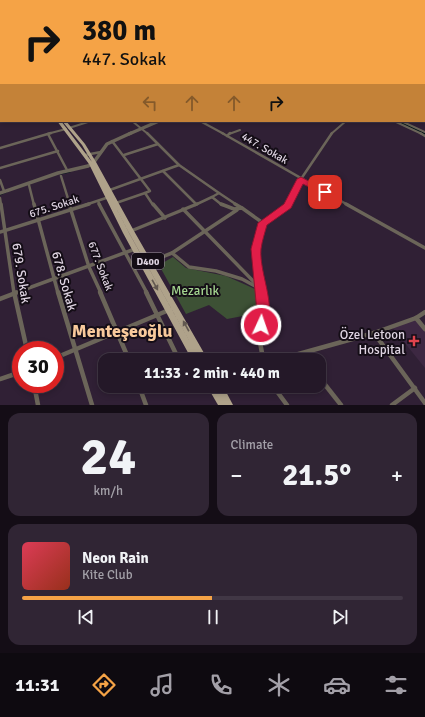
<!DOCTYPE html>
<html lang="en">
<head>
<meta charset="utf-8">
<style>
	body { margin:0; font-family:Signika,sans-serif; background:#302534; color:#f1f3f6; height:100vh; display:flex; flex-direction:column; font-size:15px; white-space:nowrap }
	* { box-sizing:border-box; margin:0 }
	p { font-size:13px; color:#a3a0a8 }
	.icon { flex:none; width:22px; height:22px; fill:none; stroke:currentColor; stroke-width:2; stroke-linecap:round; stroke-linejoin:round }
	.map { position:relative; height:405px; overflow:hidden }
	.sheet { display:flex; flex-direction:column; gap:8px; padding:8px; background:#140d16; flex:1 }
	.sheet>* { flex:none }
	.hud { position:absolute; left:0px; top:0px; width:425px; height:122px; box-shadow:0 2px 6px #0003,0 0 0 1px #413745; background:#f5a346; color:#111; overflow:hidden }
	.speed { position:absolute; left:12px; top:341px; display:flex; gap:8px; font-size:20px; font-weight:700; text-align:center }
	.speed>* { display:grid; place-content:center; width:52px; height:52px; border-radius:50%; background:#241828; box-shadow:0 2px 6px #0003,0 0 0 1px #413745; line-height:1 }
	.speed .limit { border:6px solid #d22; background:#fff; color:#111 }
	.pin { position:absolute; display:grid; place-items:center; width:34px; height:34px; color:#fff; margin:-17px; border-radius:8px; box-shadow:0 2px 6px #0006 }
	.me { position:absolute; width:44px; margin:-22px; rotate:3deg; stroke-linejoin:round; filter:drop-shadow(0 0 3px #0008) }
	.turn { display:flex; align-items:center; gap:14px; height:84px; padding:0 16px; font-size:18px }
	.turn .icon { width:52px; height:52px; stroke-width:2.5 }
	.turn b { display:block; font-size:28px; line-height:34px }
	.lanes { display:flex; align-items:center; height:38px; padding:0 16px; background:#0003; justify-content:center; gap:20px; direction:ltr }
	.lanes .off { opacity:.35 }
	.big { font-size:30px; font-weight:700; line-height:1.1 }
	.sheet .card { flex:1; display:flex; flex-direction:column; justify-content:center; gap:6px; min-width:0; padding:0 14px; border-radius:12px; background:#302534 }
	.sheet .dial { align-items:center; gap:0 }
	.dial b { font-size:52px; line-height:1 }
	.song { display:flex; align-items:center; gap:12px }
	.cover { width:48px; height:48px; border-radius:6px; background:linear-gradient(135deg,hsl(350 70% 55%),hsl(10 70% 35%)) }
	.played { height:4px; border-radius:2px; background:linear-gradient(90deg,#f5a346 50%,#413745 50%) }
	.keys { display:flex; justify-content:space-around; direction:ltr }
	.heat { display:flex; justify-content:space-between; align-items:center; font-size:22px; direction:ltr }
	.sheet .tiles { flex:1; display:grid; gap:8px; grid-template-columns:1fr 1fr }
	.card:last-child { grid-column:span 2 }
	.trip { position:absolute; left:98px; top:353px; width:228px; height:40px; border-radius:12px; background:#241828; box-shadow:0 2px 6px #0003,0 0 0 1px #413745; font-weight:700; line-height:40px; text-align:center }
	.tab-bar { display:flex; height:64px; justify-content:space-around; align-items:center; background:#0e0a10; color:#a3a0a8 }
	.tab-bar .icon { width:28px; height:28px }
	.tab-bar .selected { color:#f5a346 }
	.tab-bar b { font-size:18px; color:#f1f3f6 }
	.map>svg:first-child { display:block }
</style>
</head>
<body>
<div class="map">
<svg width="425" height="405" viewBox="0 0 425 405">
	<rect width="100%" height="100%" fill="#302035"/>
	<path fill="#3d2842" d="M416,318L425,329V368L392,327Z"/>
	<path fill="#3d5135" d="M173,257L186,268L226,276L255,289L258,297V313L227,319L209,305L186,314L159,265Z"/>
	<g fill="none" stroke-linecap="round" stroke-linejoin="round">
		<g stroke="#001417" stroke-width="1">
			<path d="M61,174L70,172"/>
			<path d="M0,195L7,192"/>
		</g>
		<path stroke="#001417" stroke-width="2.5" d="M397,121L425,134"/>
		<path stroke="#6b6559" stroke-width="1.5" d="M355,0L358,1"/>
		<g stroke="#6b6559" stroke-width="2">
			<path d="M132,121L148,134"/>
			<path d="M200,121L224,134"/>
			<path d="M394,121L422,134"/>
			<path d="M401,121L425,132"/>
			<path d="M69,128L91,121"/>
			<path d="M47,134L66,129"/>
			<path d="M229,134L240,130"/>
			<path d="M331,134L346,121"/>
		</g>
		<g stroke="#6b6559" stroke-width="2.5">
			<path d="M147,133L179,165L219,193L212,197L222,205"/>
			<path d="M222,133L348,205"/>
			<path d="M420,133L425,136"/>
			<path d="M48,134L67,170"/>
			<path d="M227,136L230,133"/>
			<path d="M112,141L150,191L145,193L153,205"/>
			<path d="M0,148L51,133"/>
			<path d="M85,155L101,152"/>
			<path d="M124,155L158,144"/>
			<path d="M0,168L58,151"/>
			<path d="M163,171L196,204"/>
			<path d="M61,176L70,205"/>
			<path d="M0,180L4,191"/>
			<path d="M29,185L34,205"/>
			<path d="M107,191L179,165"/>
			<path d="M219,193L237,205"/>
			<path d="M0,198L1,205"/>
			<path d="M98,201L100,205"/>
			<path d="M116,203L145,193"/>
			<path d="M85,205L109,197"/>
			<path d="M195,205L212,197"/>
			<path d="M289,205L301,179L332,133"/>
		</g>
		<g stroke="#6b6559" stroke-width="3.5">
			<path d="M1,204L14,293"/>
			<path d="M34,204L58,293"/>
			<path d="M69,204L89,267L101,293"/>
			<path d="M99,204L147,293"/>
			<path d="M153,204L165,218"/>
			<path d="M221,204L234,209L242,208L263,223"/>
			<path d="M235,204L242,208"/>
			<path d="M346,204L425,248"/>
			<path d="M183,209L260,288"/>
			<path d="M131,231L197,204"/>
			<path d="M0,232L89,204"/>
			<path d="M172,253L189,267L216,271L242,279L257,287"/>
			<path d="M149,262L172,253L237,210"/>
			<path d="M15,293L135,249"/>
			<path d="M261,293L256,249L263,223L288,206L289,204"/>
		</g>
		<g stroke="#6b6559" stroke-width="4.5">
			<path d="M14,292L27,350"/>
			<path d="M58,292L92,405"/>
			<path d="M100,292L129,360"/>
			<path d="M146,292L177,356L182,359L192,353"/>
			<path d="M0,299L18,292"/>
			<path d="M416,318L425,329"/>
			<path d="M374,333L425,403"/>
			<path d="M303,354L307,360"/>
			<path d="M55,358L169,310"/>
			<path d="M260,360L262,353L259,337L263,312L261,292"/>
			<path d="M277,360L374,333L416,318L425,312"/>
			<path d="M319,377L341,405"/>
			<path d="M0,379L21,372"/>
			<path d="M34,384L38,405"/>
			<path d="M139,386L146,405"/>
			<path d="M273,386L287,405"/>
			<path d="M392,405L415,388"/>
		</g>
		<path stroke="#6b6559" stroke-width="3" d="M129,134L159,121"/>
		<path stroke="#6b6559" stroke-width="3.5" d="M0,193L58,173L88,166L94,162L107,144L131,133"/>
		<g fill="#afa28a" fill-rule="evenodd">
			<path d="M0,41L1,42V44L0,43Z"/>
			<path d="M57,121H61L92,162L82,145L62,121H66L85,144L96,162L134,231L208,360H200L128,231L106,189L129,233L200,360H192L123,233L89,164Z"/>
			<path d="M207,386H223L233,405H218Z"/>
		</g>
	</g>
	<defs><path id="oneway-solid" d="M-6-.8H1V-3.2L6.5 0L1 3.2V.8H-6Z"/></defs>
	<g fill="#625850">
		<use href="#oneway-solid" transform="translate(155 285) rotate(61)"/>
		<use href="#oneway-solid" transform="translate(186 326) rotate(-119)"/>
	</g>
	<path fill="#e11d48" stroke="#92132f" d="M301,177L329,192L328,194H322L303,184L291,208L267,225C265,232 262,241 261,249C259,273 277,306 266,329L261,330L257,329L255,325L257,312L251,249L258,223L284,204L297,179Z"/>
	<path fill="#e0444e" stroke="#140d16" stroke-width="1.5" d="M412 335h4v4h4v4h-4v4h-4v-4h-4v-4h4z"/>
	<g text-anchor="middle" stroke-width="4" stroke-linejoin="round" paint-order="stroke">
		<rect fill="#140d16" stroke="#a298a5" stroke-width="1" x="132" y="253" width="32" height="16" rx="3"/>
		<g font-size="10" font-weight="bold" fill="#dfd4e2">
			<text x="148" y="265">D400</text>
		</g>
		<g font-size="11" fill="#dfd4e2" stroke="#140d16">
			<text transform="translate(265 148) rotate(30)" y="4">447. Sokak</text>
			<text transform="translate(54 206) rotate(-18)" y="4">675. Sokak</text>
			<text transform="translate(101 266) rotate(69)" y="4">677. Sokak</text>
		</g>
		<g font-size="13" fill="#dfd4e2" stroke="#140d16">
			<text transform="translate(22 273) rotate(81)" y="5">679. Sokak</text>
			<text transform="translate(65 281) rotate(74)" y="5">678. Sokak</text>
		</g>
		<g font-size="13" fill="#a4d590" stroke="#140d16">
			<text x="195" y="295">Mezarlık</text>
		</g>
		<g font-size="13" fill="#dfd4e2" stroke="#140d16" text-anchor="end">
			<text x="405" y="339">Özel Letoon<tspan x="405" dy="15">Hospital</tspan></text>
		</g>
		<g font-size="18" font-weight="bold" fill="#f9ca9c" stroke="#140d16">
			<text x="122" y="337">Menteşeoğlu</text>
		</g>
	</g>
</svg>
<div class="speed"><div class="limit">30</div></div>
<div class="pin" style="left:325px;top:192px;background:#d93025"><svg class="icon" aria-label="arrive" viewBox="0 0 24 24"><path d="M6 21V4h12l-3 4 3 4H6"/></svg></div>
<svg class="me" style="left:261px;top:325px" viewBox="-20 -20 40 40"><circle r="17" fill="#e11d48" stroke="#fff" stroke-width="3"/><path d="M0-11L8 9 0 5-8 9z" fill="#fff"/></svg>
<div class="trip">11:33 · 2 min · 440 m</div>
<div class="hud">
<div class="turn"><svg class="icon" aria-label="right" viewBox="0 0 24 24"><path d="M7 20v-9h11M14 6l5 5-5 5"/></svg><div><b>380 m</b>447. Sokak</div></div>
<div class="lanes"><svg class="icon off" aria-label="left" viewBox="0 0 24 24"><path d="M17 20v-9H6M10 6l-5 5 5 5"/></svg><svg class="icon off" aria-label="ahead" viewBox="0 0 24 24"><path d="M12 20V5M6 11l6-6 6 6"/></svg><svg class="icon off" aria-label="ahead" viewBox="0 0 24 24"><path d="M12 20V5M6 11l6-6 6 6"/></svg><svg class="icon" aria-label="right" viewBox="0 0 24 24"><path d="M7 20v-9h11M14 6l5 5-5 5"/></svg></div>
</div>
</div>
<section class="sheet">
<div class="tiles">
<div class="card dial"><b>24</b><p>km/h</p></div>
<div class="card"><p>Climate</p>
<div class="heat"><a>−</a><b class="big">21.5°</b><a>+</a></div>
</div>
<div class="card">
<div class="song"><i class="cover"></i><div><b>Neon Rain</b><p>Kite Club</p></div></div>
<div class="played"></div>
<div class="keys"><svg class="icon" aria-label="previous" viewBox="0 0 24 24"><path d="M18 5L8 12l10 7zM5 5v14"/></svg><svg class="icon" aria-label="pause" viewBox="0 0 24 24"><path d="M8 5v14M16 5v14"/></svg><svg class="icon" aria-label="next" viewBox="0 0 24 24"><path d="M6 5l10 7-10 7zM19 5v14"/></svg></div>
</div>
</div>
</section>
<nav class="tab-bar">
<b>11:31</b>
<svg class="icon selected" aria-label="directions" viewBox="0 0 24 24"><path d="M12 3l9 9-9 9-9-9zM9 14v-3h6M13 9l2 2-2 2"/></svg>
<svg class="icon" aria-label="music" viewBox="0 0 24 24"><path d="M9 18V5l10-2v13"/><circle cx="6" cy="18" r="3"/><circle cx="16" cy="16" r="3"/></svg>
<svg class="icon" aria-label="phone" viewBox="0 0 24 24"><path d="M5 4h4l2 5-3 2q2 4 5 5l2-3 5 2v4C11 20 4 13 5 4z"/></svg>
<svg class="icon" aria-label="climate" viewBox="0 0 24 24"><path d="M12 3v18M4 7l16 10M4 17L20 7"/></svg>
<svg class="icon" aria-label="car" viewBox="0 0 24 24"><path d="M5 17H2v-5l4-1 3-4h7l3 4 3 1v5h-3M9 17h6M6 11h13"/><circle cx="7" cy="17" r="2"/><circle cx="17" cy="17" r="2"/></svg>
<svg class="icon" aria-label="filters" viewBox="0 0 24 24"><path d="M4 7h16M4 17h16"/><circle cx="9" cy="7" r="2"/><circle cx="15" cy="17" r="2"/></svg>
</nav>
</body>
</html>
